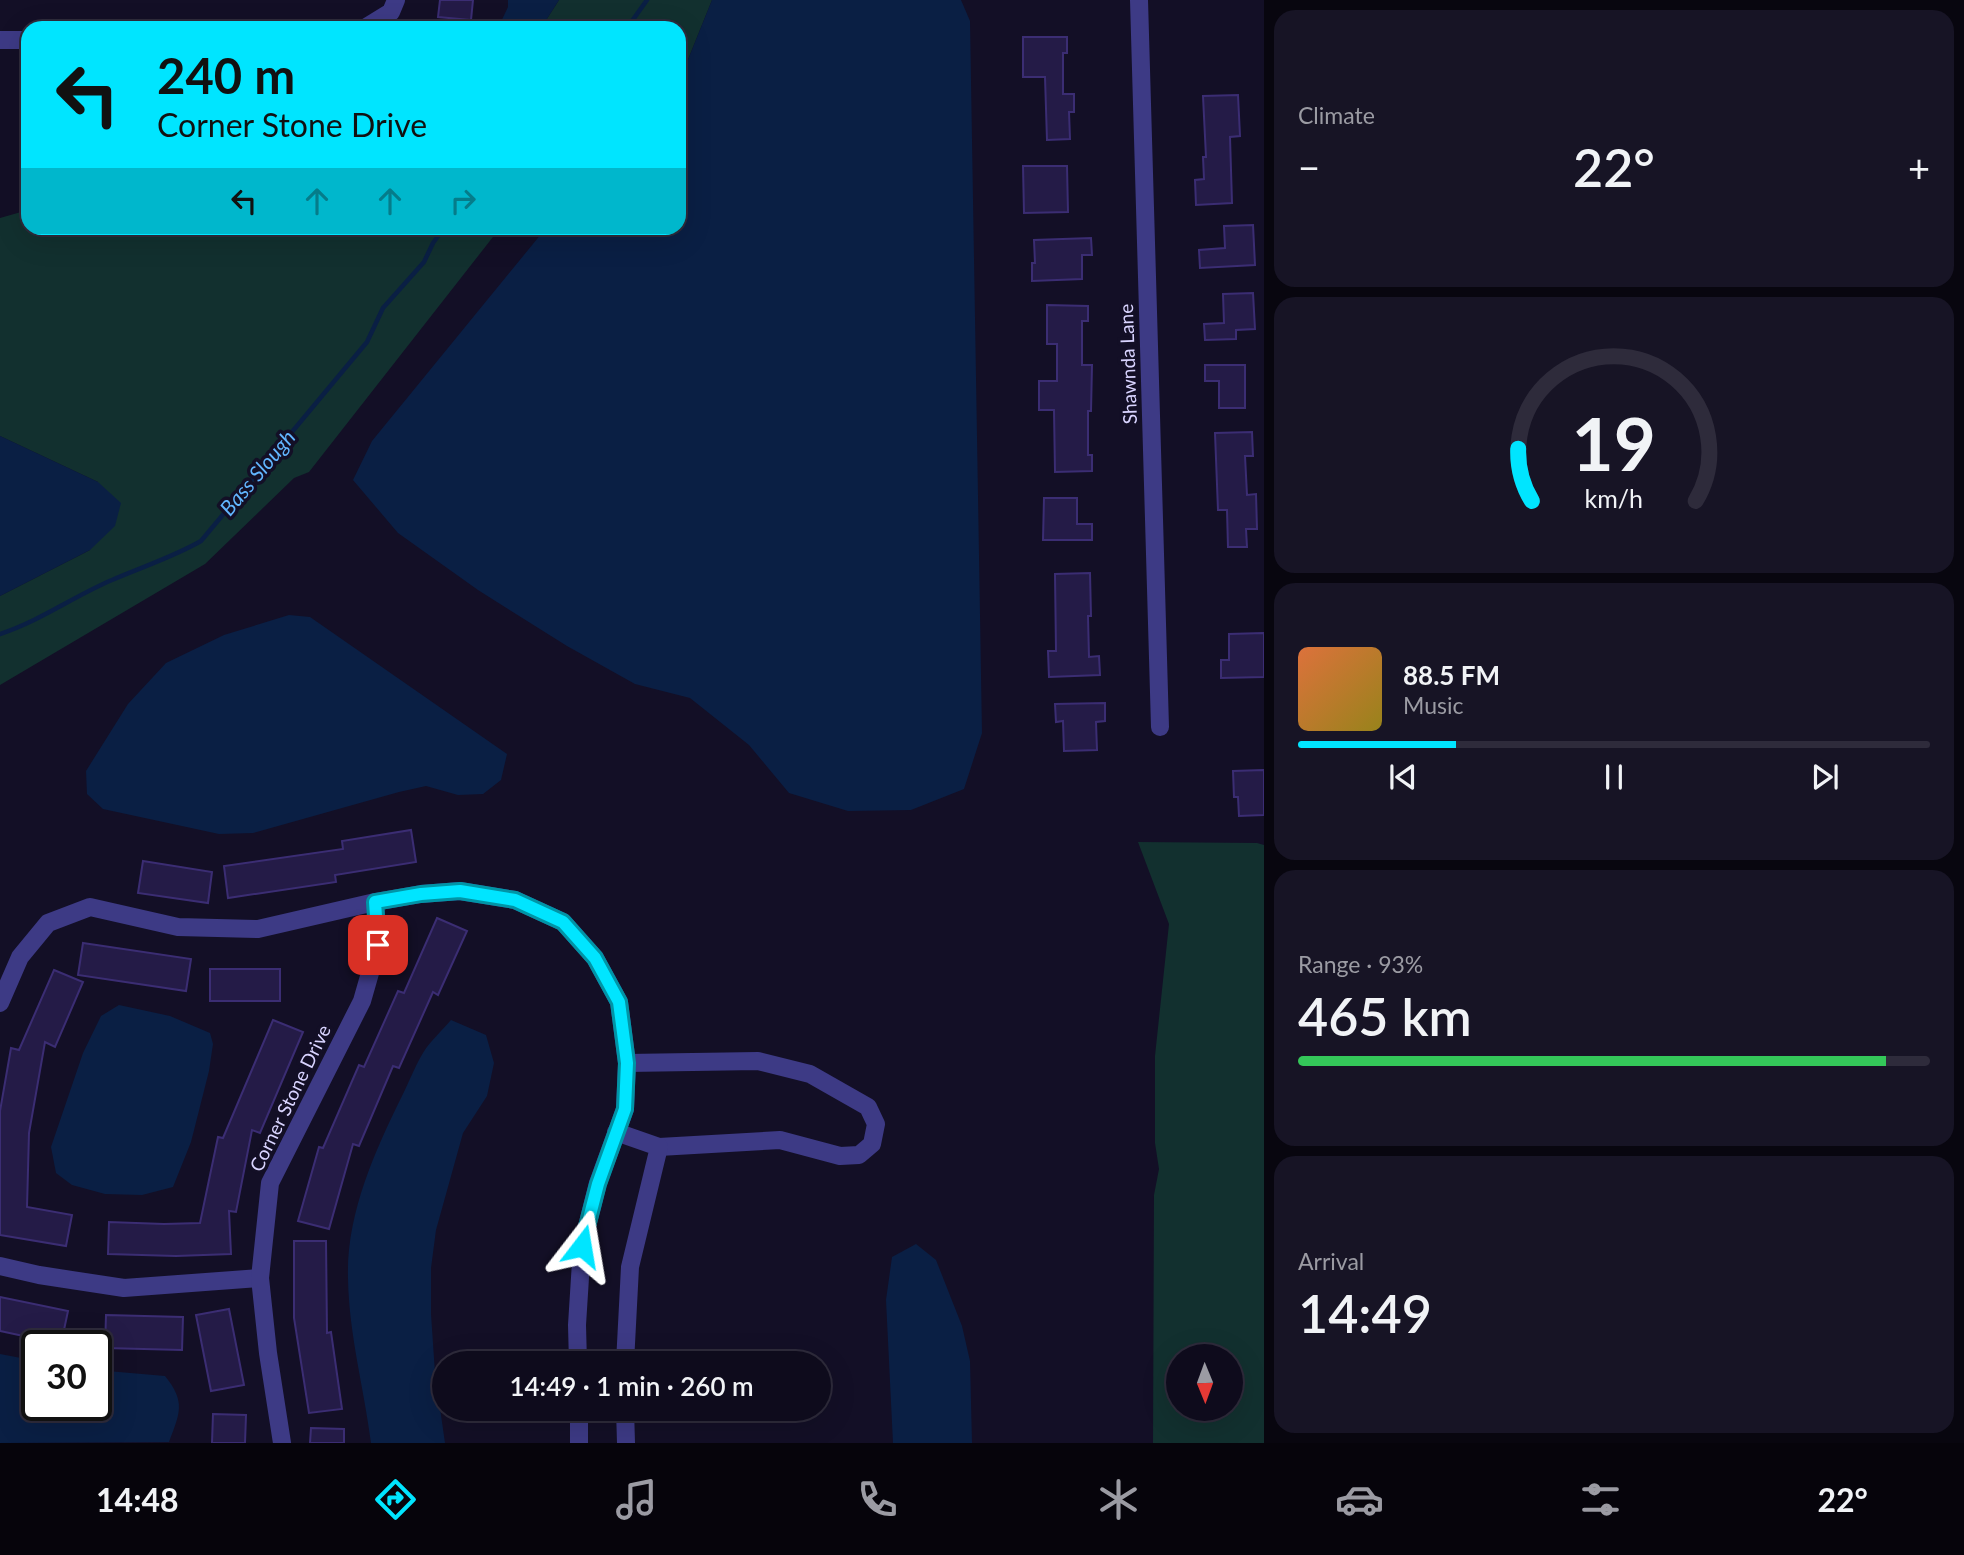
<!DOCTYPE html>
<html lang="en">
<head>
<meta charset="utf-8">
<style>
	body { margin:0; font-family:Lato,sans-serif; background:#171425; color:#f1f3f6; height:100vh; display:flex; flex-direction:column; font-size:26px; white-space:nowrap }
	* { box-sizing:border-box; margin:0 }
	p { font-size:23px; color:#9b9ba3 }
	.icon { flex:none; width:38px; height:38px; fill:none; stroke:currentColor; stroke-width:2; stroke-linecap:round; stroke-linejoin:round }
	.map { position:relative; flex:1; overflow:hidden }
	.panel { display:flex; flex-direction:column; gap:10px; padding:10px; background:#08060f; width:700px }
	.panel>* { flex:none }
	.top-card { position:absolute; left:21px; top:21px; width:665px; height:214px; border-radius:21px; box-shadow:0 7px 28px #0002,0 0 0 2px #2e2b3b; background:#00e5ff; color:#111; overflow:hidden }
	.needle { width:46px; rotate:179deg }
	.buttons { position:absolute; left:1166px; top:1344px; display:grid; gap:14px }
	.buttons a { display:grid; place-items:center; width:77px; height:77px; border-radius:50%; background:#0e0b1c; box-shadow:0 7px 28px #0002,0 0 0 2px #2e2b3b; font-size:35px }
	.speed { position:absolute; left:21px; top:1330px; display:flex; gap:14px; font-size:35px; font-weight:700; text-align:center }
	.speed>* { display:grid; place-content:center; width:91px; height:91px; border-radius:50%; background:#0e0b1c; box-shadow:0 7px 28px #0002,0 0 0 2px #2e2b3b; line-height:1 }
	.speed .limit { border:4px solid #111; border-radius:10px; background:#fff; color:#111 }
	.pin { position:absolute; display:grid; place-items:center; width:60px; height:60px; color:#fff; margin:-30px; border-radius:14px; box-shadow:0 4px 10px #0006 }
	.me { position:absolute; width:77px; margin:-38px; rotate:14deg; stroke-linejoin:round; filter:drop-shadow(0 0 5px #0008) }
	.turn { display:flex; align-items:center; gap:24px; height:147px; padding:0 21px; font-size:32px }
	.turn .icon { width:91px; height:91px; stroke-width:2.5 }
	.turn b { display:block; font-size:49px; line-height:60px }
	.lanes { display:flex; align-items:center; height:66px; padding:0 21px; background:#0003; justify-content:center; gap:35px; direction:ltr }
	.lanes .off { opacity:.35 }
	.big { font-size:52px; font-weight:600; line-height:1.1 }
	.panel .tile { flex:1; display:flex; flex-direction:column; justify-content:center; gap:10px; min-width:0; padding:0 24px; border-radius:21px; background:#171425 }
	.panel .dial { align-items:center; gap:0 }
	.dial svg { height:182px; overflow:visible; fill:none; stroke:#2e2b3b; stroke-width:7; stroke-linecap:round; text-anchor:middle }
	.dial text { fill:#f1f3f6; stroke:none }
	.song { display:flex; align-items:center; gap:21px }
	.cover { width:84px; height:84px; border-radius:10px; background:linear-gradient(135deg,hsl(20 70% 55%),hsl(50 70% 35%)) }
	.played { height:7px; border-radius:4px; background:linear-gradient(90deg,#00e5ff 25%,#2e2b3b 25%) }
	.keys { display:flex; justify-content:space-around; direction:ltr }
	.heat { display:flex; justify-content:space-between; align-items:center; font-size:38px; direction:ltr }
	.charge { height:10px; border-radius:5px; background:linear-gradient(90deg,#34c759 93%,#2e2b3b 0) }
	.trip { position:absolute; left:432px; top:1351px; width:399px; height:70px; border-radius:35px; background:#0e0b1c; box-shadow:0 7px 28px #0002,0 0 0 2px #2e2b3b; font-weight:600; line-height:70px; text-align:center }
	.dock { display:flex; height:112px; justify-content:space-around; align-items:center; background:#06040b; color:#9b9ba3 }
	.dock .icon { width:49px; height:49px }
	.dock .current { color:#00e5ff }
	.dock b { font-size:32px; color:#f1f3f6 }
	main { display:flex; flex:1; min-height:0 }
	.map>svg:first-child { display:block }
</style>
</head>
<body>
<main>
<div class="map">
<svg width="1264" height="1443" viewBox="0 0 1264 1443">
	<rect width="100%" height="100%" fill="#130f26"/>
	<g fill="#12302f" fill-rule="evenodd">
		<path d="M559,0H712L679,82V28H541Z"/>
		<path d="M28,210V228H114L121,233H134L138,228H500L309,472L294,478L205,564L0,685V596L90,550L98,482L0,436V218Z"/>
		<path d="M1138,842L1257,843L1264,845V1443H1153L1154,1195L1159,1169L1155,1143V1056L1169,924ZM1178,1356H1230V1409H1178Z"/>
	</g>
	<g fill="#0a1f44">
		<path d="M508,0H559L541,28H498L508,7Z"/>
		<path d="M712,0H961L970,21L982,733L964,789L911,810L848,811L789,793L749,745L690,698L635,684L567,646L478,590L398,533L353,480L372,441L546,228H679V82Z"/>
		<path d="M0,436L98,482L121,503L115,526L90,550L0,596Z"/>
		<path d="M289,615L310,617L507,754L501,780L483,794L458,795L426,786L399,792L253,833L219,834L103,809L87,794L86,771L128,704L166,663L224,635Z"/>
		<path d="M119,1005L170,1016L210,1033L213,1044L209,1071L191,1142L173,1187L142,1195L105,1194L72,1185L56,1173L51,1147L83,1053L101,1016Z"/>
		<path d="M451,1020L486,1035L494,1063L487,1096L463,1133L436,1230L431,1268V1314L435,1373L445,1443H371C364,1388 349,1335 348,1279C346,1215 374,1153 402,1096C409,1082 415,1066 423,1053C430,1041 442,1031 451,1020Z"/>
		<path d="M916,1244L936,1260L962,1326L970,1361L972,1443H893L886,1300L892,1257Z"/>
		<path d="M0,1354L37,1361V1405H96V1370L165,1376C186,1402 180,1413 169,1442L0,1443Z"/>
	</g>
	<g fill="none" stroke-linecap="round" stroke-linejoin="round">
		<g stroke="#0a1f44" stroke-width="4.5">
			<path d="M627,28L647,0"/>
			<path d="M0,634C40,621 74,596 112,580C142,567 173,557 201,541L367,342L383,308L424,262L433,243L444,228"/>
		</g>
	</g>
	<g fill="#241b47" stroke="#3b2d73" stroke-width="2">
		<path d="M440,0H473L471,20L438,17Z"/>
		<path d="M1023,37H1067V53H1063V94H1074V112H1069L1070,139L1047,140L1045,77H1023Z"/>
		<path d="M1238,95L1240,136L1230,137L1232,203L1196,205L1195,180L1204,179L1203,157H1206L1203,96Z"/>
		<path d="M1023,166H1067L1068,212L1024,213Z"/>
		<path d="M1253,225L1255,265L1200,268L1199,250L1225,248L1224,226Z"/>
		<path d="M1091,238L1092,255H1082V279L1032,281V263H1035L1034,240Z"/>
		<path d="M1253,293L1255,329L1236,330V339L1205,340L1204,324L1224,323L1223,294Z"/>
		<path d="M1047,305L1088,306V321H1082V365H1092L1091,411H1088V455H1092V471L1055,472L1054,410H1039V381H1057V344H1047Z"/>
		<path d="M1205,365H1245V408H1219V381H1205Z"/>
		<path d="M1252,432L1253,456H1245L1247,495L1256,494L1257,529H1246L1247,547H1228L1227,510H1218L1215,433Z"/>
		<path d="M1044,498H1077V524H1092V540H1043Z"/>
		<path d="M1090,573L1091,616H1088L1089,657L1099,656L1100,675L1049,677L1048,651H1056L1055,574Z"/>
		<path d="M1264,633V677L1221,678V660H1229V634Z"/>
		<path d="M1105,703V721L1096,722L1097,750L1064,751L1063,721L1056,722L1055,704Z"/>
		<path d="M1264,770V815L1239,816L1238,797H1234L1233,771Z"/>
		<path d="M411,830L416,862L335,875L336,882L228,898L224,866L343,849L342,841Z"/>
		<path d="M143,861L212,872L208,903L138,893Z"/>
		<path d="M437,918L467,931L438,995L433,992L399,1068L393,1066L359,1146L353,1144L329,1229L298,1221L319,1147L323,1148L359,1065L364,1067L398,991L404,993Z"/>
		<path d="M83,943L191,959L186,991L78,975Z"/>
		<rect x="210" y="969" width="70" height="32"/>
		<path d="M54,970L83,982L55,1047L45,1042L29,1133L27,1207L72,1215L66,1246L0,1235V1111L11,1048L19,1050Z"/>
		<path d="M273,1020L303,1032L260,1133L252,1130L236,1212L229,1211L231,1254L176,1256L108,1254L109,1222L164,1224L200,1223L218,1137L223,1138Z"/>
		<path d="M294,1241H326L327,1333L331,1332L342,1409L309,1413L294,1318Z"/>
		<path d="M0,1297L68,1311L61,1344L0,1331Z"/>
		<path d="M229,1309L244,1385L211,1391L196,1315Z"/>
		<path d="M106,1315L183,1317L182,1350L105,1348Z"/>
		<path d="M213,1414L246,1415L245,1443H212Z"/>
		<path d="M311,1428L344,1429V1443H310Z"/>
	</g>
	<g fill="none" stroke-linecap="round" stroke-linejoin="round">
		<g stroke="#3d3a85" stroke-width="18">
			<path d="M1139,0L1160,727"/>
			<path d="M365,28L391,12L396,0"/>
			<path d="M0,40H28"/>
			<path d="M0,1003L20,957L48,923L90,907L178,927L258,929L375,902L421,894L460,891L515,900L563,922L595,958L619,1002L627,1063L625,1109L598,1183L582,1246L577,1325L578,1363"/>
			<path d="M627,1063L758,1061L810,1074L868,1107L876,1124L872,1144L859,1155L840,1156L780,1140L659,1147"/>
			<path d="M616,1132L659,1147L630,1267L625,1363"/>
			<path d="M0,1266L39,1275L124,1288L260,1278"/>
			<path d="M579,1409V1443"/>
			<path d="M625,1409L626,1443"/>
			<path d="M282,1443L268,1353L260,1278L270,1183L362,1001L378,945L375,902"/>
		</g>
	</g>
	<g fill="none" stroke-linecap="round" stroke-linejoin="round">
		<defs>
			<path id="route" d="M378,945L375,902L421,894L460,891L515,900L563,922L595,958L619,1002L627,1063L625,1109L598,1184L582,1246"/>
		</defs>
		<use href="#route" stroke="#0095a6" stroke-width="18"/>
		<use href="#route" stroke="#00e5ff" stroke-width="12"/>
	</g>
	<g text-anchor="middle" stroke-width="7" stroke-linejoin="round" paint-order="stroke">
		<g font-size="19" fill="#d9d4ff" stroke="#130f26">
			<text transform="translate(1128 364) rotate(-92)" y="7">Shawnda Lane</text>
			<text transform="translate(290 1098) rotate(-64)" y="7">Corner Stone Drive</text>
		</g>
		<g font-size="21" font-style="italic" fill="#62b6ff" stroke="#130f26">
			<text transform="translate(258 473) rotate(-50)" y="7">Bass Slough</text>
		</g>
	</g>
</svg>
<div class="buttons">
<a><svg class="needle" viewBox="-14 -14 28 28"><path d="M0-13l5 13h-10z" fill="#e53935"/><path d="M0 13l5-13h-10z" fill="#9b9ba3"/></svg></a>
</div>
<div class="speed"><div class="limit">30</div></div>
<div class="pin" style="left:378px;top:945px;background:#d93025"><svg class="icon" aria-label="arrive" viewBox="0 0 24 24"><path d="M6 21V4h12l-3 4 3 4H6"/></svg></div>
<svg class="me" style="left:582px;top:1246px" viewBox="-20 -20 40 40"><path d="M0-17L14 15 0 8-14 15z" fill="#00e5ff" stroke="#fff" stroke-width="4"/></svg>
<div class="trip">14:49 · 1 min · 260 m</div>
<div class="top-card">
<div class="turn"><svg class="icon" aria-label="left" viewBox="0 0 24 24"><path d="M17 20v-9H6M10 6l-5 5 5 5"/></svg><div><b>240 m</b>Corner Stone Drive</div></div>
<div class="lanes"><svg class="icon" aria-label="left" viewBox="0 0 24 24"><path d="M17 20v-9H6M10 6l-5 5 5 5"/></svg><svg class="icon off" aria-label="ahead" viewBox="0 0 24 24"><path d="M12 20V5M6 11l6-6 6 6"/></svg><svg class="icon off" aria-label="ahead" viewBox="0 0 24 24"><path d="M12 20V5M6 11l6-6 6 6"/></svg><svg class="icon off" aria-label="right" viewBox="0 0 24 24"><path d="M7 20v-9h11M14 6l5 5-5 5"/></svg></div>
</div>
</div>
<section class="panel">
<div class="tile"><p>Climate</p>
<div class="heat"><a>−</a><b class="big">22°</b><a>+</a></div>
</div>
<div class="tile dial"><svg viewBox="0 0 100 80">
<path d="M14 69A42 42 0 1 1 86 69"/>
<path d="M14 69A42 42 0 0 1 8 46" stroke="#00e5ff"/>
<text x="50" y="56" font-size="32" font-weight="700">19</text>
<text x="50" y="72" font-size="11">km/h</text>
</svg></div>
<div class="tile">
<div class="song"><i class="cover"></i><div><b>88.5 FM</b><p>Music</p></div></div>
<div class="played"></div>
<div class="keys"><svg class="icon" aria-label="previous" viewBox="0 0 24 24"><path d="M18 5L8 12l10 7zM5 5v14"/></svg><svg class="icon" aria-label="pause" viewBox="0 0 24 24"><path d="M8 5v14M16 5v14"/></svg><svg class="icon" aria-label="next" viewBox="0 0 24 24"><path d="M6 5l10 7-10 7zM19 5v14"/></svg></div>
</div>
<div class="tile"><p>Range · 93%</p><b class="big">465 km</b><div class="charge"></div></div>
<div class="tile"><p>Arrival</p><b class="big">14:49</b></div>
</section>
</main>
<nav class="dock">
<b>14:48</b>
<svg class="icon current" aria-label="directions" viewBox="0 0 24 24"><path d="M12 3l9 9-9 9-9-9zM9 14v-3h6M13 9l2 2-2 2"/></svg>
<svg class="icon" aria-label="music" viewBox="0 0 24 24"><path d="M9 18V5l10-2v13"/><circle cx="6" cy="18" r="3"/><circle cx="16" cy="16" r="3"/></svg>
<svg class="icon" aria-label="phone" viewBox="0 0 24 24"><path d="M5 4h4l2 5-3 2q2 4 5 5l2-3 5 2v4C11 20 4 13 5 4z"/></svg>
<svg class="icon" aria-label="climate" viewBox="0 0 24 24"><path d="M12 3v18M4 7l16 10M4 17L20 7"/></svg>
<svg class="icon" aria-label="car" viewBox="0 0 24 24"><path d="M5 17H2v-5l4-1 3-4h7l3 4 3 1v5h-3M9 17h6M6 11h13"/><circle cx="7" cy="17" r="2"/><circle cx="17" cy="17" r="2"/></svg>
<svg class="icon" aria-label="filters" viewBox="0 0 24 24"><path d="M4 7h16M4 17h16"/><circle cx="9" cy="7" r="2"/><circle cx="15" cy="17" r="2"/></svg>
<b>22°</b>
</nav>
</body>
</html>
